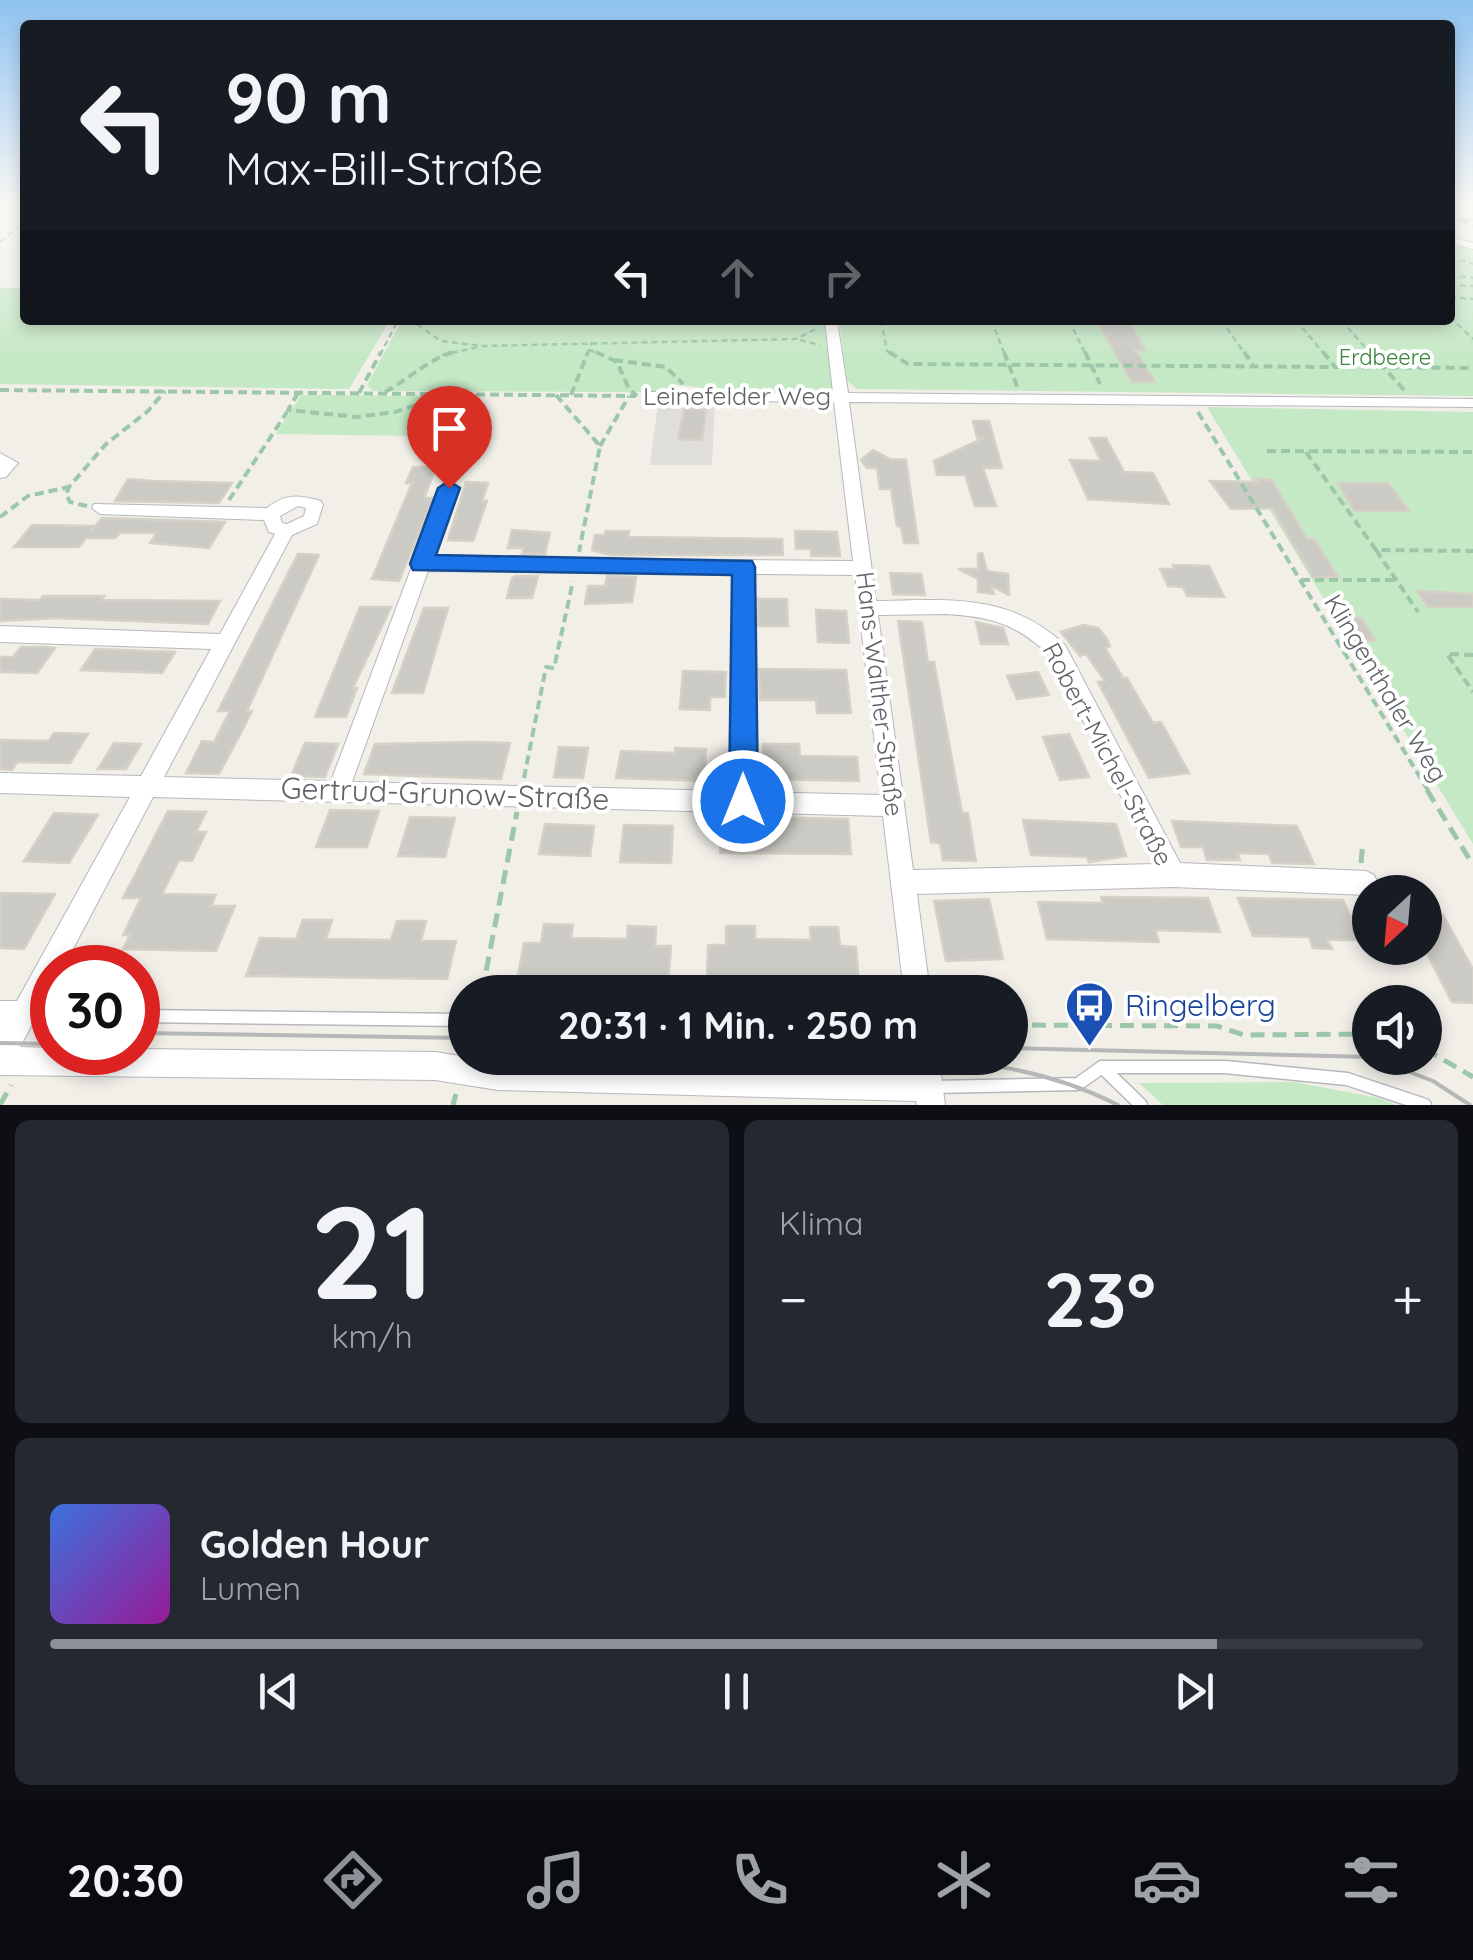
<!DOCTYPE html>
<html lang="de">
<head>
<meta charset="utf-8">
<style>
	body { margin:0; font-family:Quicksand,sans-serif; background:#242831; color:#f1f3f6; height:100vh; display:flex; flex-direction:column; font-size:38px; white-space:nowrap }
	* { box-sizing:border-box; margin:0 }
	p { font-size:32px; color:#9ea1a6 }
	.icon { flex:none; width:55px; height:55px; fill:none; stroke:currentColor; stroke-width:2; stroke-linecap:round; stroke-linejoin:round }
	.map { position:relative; height:1105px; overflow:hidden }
	.drawer { display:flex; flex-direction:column; gap:15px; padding:15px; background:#0d0f14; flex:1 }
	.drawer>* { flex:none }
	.hud { position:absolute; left:20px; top:20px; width:1435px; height:305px; border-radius:10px; box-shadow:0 5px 15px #0003; background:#171b24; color:#f1f3f6; overflow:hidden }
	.needle { width:65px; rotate:206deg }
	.controls { position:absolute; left:1352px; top:875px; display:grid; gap:20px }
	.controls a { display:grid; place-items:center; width:90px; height:90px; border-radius:50%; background:#171b24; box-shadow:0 5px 15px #0003; font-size:50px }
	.speed { position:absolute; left:30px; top:945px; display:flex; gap:20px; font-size:50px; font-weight:700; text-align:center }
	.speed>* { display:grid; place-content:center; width:130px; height:130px; border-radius:50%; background:#171b24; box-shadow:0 5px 15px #0003; line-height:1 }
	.speed .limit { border:15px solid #d22; background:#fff; color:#111 }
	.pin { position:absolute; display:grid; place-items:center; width:85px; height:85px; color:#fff; margin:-102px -42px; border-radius:50% 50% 50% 0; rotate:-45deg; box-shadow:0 0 10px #0007 }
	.pin .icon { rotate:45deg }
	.me { position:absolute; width:110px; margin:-55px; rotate:0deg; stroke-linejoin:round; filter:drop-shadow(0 0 8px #0008) }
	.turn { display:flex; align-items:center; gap:35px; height:210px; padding:0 40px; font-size:45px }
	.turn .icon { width:130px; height:130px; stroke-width:2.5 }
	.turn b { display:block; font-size:70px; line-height:85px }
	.lanes { display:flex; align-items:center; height:95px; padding:0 40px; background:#0003; justify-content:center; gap:50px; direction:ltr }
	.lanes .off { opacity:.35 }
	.big { font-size:75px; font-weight:700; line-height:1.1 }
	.drawer .tile { flex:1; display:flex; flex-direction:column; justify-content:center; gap:15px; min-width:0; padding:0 35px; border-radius:15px; background:#242831 }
	.drawer .dial { align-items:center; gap:0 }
	.dial b { font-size:130px; line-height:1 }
	.song { display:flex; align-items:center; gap:30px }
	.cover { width:120px; height:120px; border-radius:15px; background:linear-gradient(135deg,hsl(220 70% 55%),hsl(300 70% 35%)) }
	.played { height:10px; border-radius:5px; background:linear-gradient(90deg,#8c9099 85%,#363941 85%) }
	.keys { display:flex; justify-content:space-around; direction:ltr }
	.heat { display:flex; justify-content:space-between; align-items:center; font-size:55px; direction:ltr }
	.drawer .tiles { flex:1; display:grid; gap:15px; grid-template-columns:1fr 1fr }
	.tile:last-child { grid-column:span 2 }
	.trip { position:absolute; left:448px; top:975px; width:580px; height:100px; border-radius:50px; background:#171b24; box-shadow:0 5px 15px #0003; font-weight:700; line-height:100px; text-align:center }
	.menu { display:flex; height:160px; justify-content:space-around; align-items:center; background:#090b0e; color:#9ea1a6 }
	.menu .icon { width:70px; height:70px }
	.menu .active { color:#8c9099 }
	.menu b { font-size:45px; color:#f1f3f6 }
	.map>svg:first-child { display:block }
</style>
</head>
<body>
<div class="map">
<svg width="1473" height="1105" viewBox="0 0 1473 1105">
	<rect width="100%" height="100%" fill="#f1efe8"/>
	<path fill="#e0deda" d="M658,403L715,404L712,465H650Z"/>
	<g fill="#c5e8c5">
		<path d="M1450,242L1473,249V396L857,389L847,381L839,320H1450Z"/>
		<path d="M0,288H25V320H390L349,389L0,384Z"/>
		<path d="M825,321L834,386L828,392L724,391L672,384L667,391L654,392L373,391L367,385L401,322Z"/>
		<path d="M301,395L433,396L413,436L276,434Z"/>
		<path d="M1207,407L1473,412V844Z"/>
		<path d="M1294,1082L1379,1098L1396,1105H1163L1139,1083Z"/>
	</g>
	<g fill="#cccac5" stroke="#d6d1c6" stroke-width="2.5">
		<path d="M1096,320H1128L1145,350H1135L1155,382H1132Z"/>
		<path d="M684,409L706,410L702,440L678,439Z"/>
		<path d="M973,421H989L1002,468H983L996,506H975L965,475H937L934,461L984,438H977Z"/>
		<path d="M1090,438H1106L1124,472L1153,473L1169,504L1088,499L1070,460L1101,461Z"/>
		<path d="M873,450L890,459L906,460L918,543H904L901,527L897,526L891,489H880L877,468H867L861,460Z"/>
		<path d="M413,467H436L424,498H433L399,581L372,579L412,483H406Z"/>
		<path d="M128,479L152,481L232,483L219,503L115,501Z"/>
		<path d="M1256,479L1272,480L1307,539H1314L1338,577H1313L1272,508L1231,509L1210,481L1258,482Z"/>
		<path d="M466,482L488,483L482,501H487L473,541L448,540Z"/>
		<path d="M1338,483H1388L1409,511H1354Z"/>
		<path d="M102,518L225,522L209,548L150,543L157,533H120L115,538H86L79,547H14L32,525L95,526L90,532Z"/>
		<path d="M512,530L550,533L545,554H522L524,548H508Z"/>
		<path d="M606,531H629L628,537L782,539L783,555H611L592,550L595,535H605Z"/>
		<path d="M795,531L837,532L840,556H811V549H796Z"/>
		<path d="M982,553L987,571L1008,574L1009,595L991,586L994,594L978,592V579L958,569H978V554Z"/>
		<path d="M298,554L319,555L247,711H252L245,725L219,774L186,773L202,741L214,742L230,711H218Z"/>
		<path d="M1173,565L1209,566L1224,597L1187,596L1183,587L1168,586L1160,569H1175Z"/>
		<path d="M890,573L921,574L925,595L893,594Z"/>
		<path d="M516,576H538L532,598H507L512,578Z"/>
		<path d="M607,576L636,577L632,602L585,604L588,586H605Z"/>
		<path d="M1417,591L1473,594V607H1428Z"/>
		<path d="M43,596H104L101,600L220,601L208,624L56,618L0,621V599L40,600Z"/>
		<path d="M758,599H787L788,626H758Z"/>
		<path d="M360,607H391L353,688H357L346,717H315Z"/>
		<path d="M424,608H448L423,693H392Z"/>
		<path d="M816,610L846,611L849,643L818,642Z"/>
		<path d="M1336,617L1361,618L1376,641L1349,640Z"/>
		<path d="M898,621L922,622L928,662H934L962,813H968L976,861L943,860L940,843L931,842Z"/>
		<path d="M976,622L1003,628L1008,644H981Z"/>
		<path d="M1083,625L1098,628L1107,639L1110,646L1105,648L1123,678H1127L1153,723L1161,722L1189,773L1149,778L1098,682L1105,681L1086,654L1080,656L1061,632Z"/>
		<path d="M21,647H45L55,648L37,673L0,672V657H13Z"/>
		<path d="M95,649L147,651L175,652L162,673L81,670Z"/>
		<path d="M759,669L846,670L851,713H817L816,700H760Z"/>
		<path d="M683,671L726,672L725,697H710V710L680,709Z"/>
		<path d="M1038,672L1049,695L1017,699L1007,676Z"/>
		<path d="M54,733L88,734L70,763L17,762L12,770L0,769V740L49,741Z"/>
		<path d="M1069,734L1083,763L1089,777L1060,780L1043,737Z"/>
		<path d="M476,742L510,743L501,779L364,774L375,744Z"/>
		<path d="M114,743L141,744L126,769H98Z"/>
		<path d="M305,743L338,744L325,777L291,776Z"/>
		<path d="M763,744H799L800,756L857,757L859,781L764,779Z"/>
		<path d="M559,747L588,748L583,778L554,777Z"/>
		<path d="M675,748L706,749L704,781L616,778L621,751L675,753Z"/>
		<path d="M330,810L379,811L367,847H316Z"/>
		<path d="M168,811L206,812L196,832H206L192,861L179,860L162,894L216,895L211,906H235L216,951L123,949L130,935H123L141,898H123Z"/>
		<path d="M54,813L98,815L69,863L24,861Z"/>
		<path d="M721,816L848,819L851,854L720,853Z"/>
		<path d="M410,817L455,818L445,857L398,856Z"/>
		<path d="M1023,820L1116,824L1126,856L1089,862L1087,857L1031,855Z"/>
		<path d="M1172,821L1297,826L1314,864L1272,863L1269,854L1237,853L1240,860H1207L1203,847H1181Z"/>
		<path d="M545,824L594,826L590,856L539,854Z"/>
		<path d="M624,825L673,826L671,863L620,862Z"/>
		<path d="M0,893L55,894L24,949L0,948Z"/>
		<path d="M1101,897L1208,898L1220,932L1155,930L1159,942L1047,939L1038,902L1103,903Z"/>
		<path d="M1238,898L1343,900L1362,940H1327L1332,949L1313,948L1309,937L1253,936Z"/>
		<path d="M989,899L1003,959L946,961L934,901Z"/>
		<path d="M1425,915H1443L1473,969V1003L1452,1002L1425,950Z"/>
		<path d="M303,920H332L326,939L391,940L397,921H426L421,941H456L447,979L246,976L260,938L296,939Z"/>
		<path d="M544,924L573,925L571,938L627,939L628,926L656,927L655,946H671L668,984L517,981L524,943H541Z"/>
		<path d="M726,926H755V939L811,940L810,927H838L840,946L856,947L859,985L707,983L708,945H726Z"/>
	</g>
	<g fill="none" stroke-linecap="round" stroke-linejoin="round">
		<defs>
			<g id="service">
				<path d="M25,1014H52"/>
				<path d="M138,1016L465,1020"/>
				<path d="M1102,1067L1141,1105"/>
				<path d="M931,1087L1078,1084L1102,1067H1225L1347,1079L1425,1105"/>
			</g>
			<g id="minor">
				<path d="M1450,237L1473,243V249L1450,243Z"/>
				<path d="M825,320H837L848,393L1473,399V407L849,402L876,601C948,600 1008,592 1065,645L1180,863L1366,871L1374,875L1378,883L1374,891L1366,895L1173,887L917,894L930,992H904L883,816L153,797L63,968H52V987L20,1047L52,1048V1052H138V1049L435,1052L498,1062L913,1073L911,1058H939L945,1105H917L916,1101L498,1090L435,1080L0,1075V1001H17L130,797L0,793V773L141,776L211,649L0,642V626L220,634L275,534L269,532L264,520L100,514L92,508L94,504L267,508C285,493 300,495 321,501L323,505L317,524L292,535L164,777L331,781L443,484L449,482L457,488L432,557L853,561L834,402L651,400L644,396L651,392L833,393ZM298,506L306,508L304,516L287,524L282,523L280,516ZM428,571L735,574L732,791L352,782ZM753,574L855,575L881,795L754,792ZM946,614C993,617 1017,624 1051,657L1155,864L913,870L878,615Z"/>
				<path d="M0,453L18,463L6,477L0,478Z"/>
			</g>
		</defs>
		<use href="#service" stroke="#b5b8bc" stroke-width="15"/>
		<use href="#minor" stroke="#b5b8bc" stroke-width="2"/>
		<g stroke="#9cc7a9" stroke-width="2.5" stroke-dasharray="6 4" stroke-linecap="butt">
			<path d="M0,242L25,222"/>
			<path d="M1450,257L1473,264"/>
			<path d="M1450,275L1473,278"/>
			<path d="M1450,285L1473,286"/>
			<path d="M1450,297L1473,299"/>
			<path d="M1450,317L1473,339"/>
			<path d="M398,320L414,322L441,341L483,346L796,339L818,328"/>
			<path d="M881,320L887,351L893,355"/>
			<path d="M991,320L1005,355"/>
			<path d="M1069,320L1086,355"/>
			<path d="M1221,320L1246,355"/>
			<path d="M1296,320L1325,355"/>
			<path d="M1341,320L1372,355"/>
			<path d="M800,340L820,345"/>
			<path d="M589,350L603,355"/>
			<path d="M380,355L398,320"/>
			<path d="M442,355L478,347"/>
			<path d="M587,355L592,342"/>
		</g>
		<g stroke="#9cc7a9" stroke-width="4" stroke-dasharray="9 5" stroke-linecap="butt">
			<path d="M596,352L617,362L629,389L637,396"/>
			<path d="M889,352L908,364L1473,368"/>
			<path d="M1004,352L1018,389"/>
			<path d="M1085,352L1100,384"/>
			<path d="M1244,352L1253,365"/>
			<path d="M1323,352L1335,367"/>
			<path d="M1370,352L1405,391"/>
			<path d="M614,360L666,367L683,384"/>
			<path d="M0,390L636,396"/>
			<path d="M385,392C407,380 432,357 454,352"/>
			<path d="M298,393L288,410L357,417L395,412L425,402L428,394"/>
			<path d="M359,393L381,352"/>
			<path d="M556,395L600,446L579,552"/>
			<path d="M571,395L588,352"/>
			<path d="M1198,412L1429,792"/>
			<path d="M600,446L629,396"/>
			<path d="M1267,451L1473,452"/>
			<path d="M1306,452L1376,550L1473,551"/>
			<path d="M229,500L287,412"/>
			<path d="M87,506L70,502L66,494L69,487L106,444L148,411L165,391"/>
			<path d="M0,517L28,496L69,487"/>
			<path d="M1376,550L1418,612"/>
			<path d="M1301,580H1396"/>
			<path d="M1473,655L1447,654L1473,692"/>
			<path d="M524,778L546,667L554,668L573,581"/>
		</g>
		<g stroke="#9cc7a9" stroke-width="5" stroke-dasharray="14 8" stroke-linecap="butt">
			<path d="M1427,790L1473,865"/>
			<path d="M1361,863L1363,842"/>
			<path d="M482,992L517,812"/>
			<path d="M1010,1025L1217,1026L1244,1035L1370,1034"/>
			<path d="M1425,1049L1473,1077"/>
			<path d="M958,1058L961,1072"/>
			<path d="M0,1105L11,1085"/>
			<path d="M453,1105L456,1094"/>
		</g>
		<use href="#service" stroke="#fff" stroke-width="12"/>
		<use href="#minor" fill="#fff" fill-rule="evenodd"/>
		<g stroke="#b6b7b8" stroke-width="4">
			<path d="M138,1033L465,1038"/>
			<path d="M0,1043L52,1044"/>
			<path d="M1010,1048L1370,1057"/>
			<path d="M876,1058C963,1059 1039,1065 1118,1105"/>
			<path d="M1373,1058L1433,1081L1470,1105"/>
		</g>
		<defs>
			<path id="rail" d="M1450,216L1473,223"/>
		</defs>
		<use href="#rail" stroke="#b6b7b8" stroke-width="6"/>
		<use href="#rail" stroke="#fff" stroke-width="4" stroke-dasharray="10" stroke-linecap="butt"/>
	</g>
	<linearGradient id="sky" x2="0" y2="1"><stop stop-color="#8fc3f1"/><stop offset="0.57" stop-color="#f9f8f5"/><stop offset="1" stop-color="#f9f8f5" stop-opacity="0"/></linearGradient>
	<rect width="1473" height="358" fill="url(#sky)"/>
	<path fill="#1a73e8" stroke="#114b97" stroke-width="2.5" d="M449,481L460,488L436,555L752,561L755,567L758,801L754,811L743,815L733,811L729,801L732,575L413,570L410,564L438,488Z"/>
	<defs>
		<symbol id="bus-pin" viewBox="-11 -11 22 30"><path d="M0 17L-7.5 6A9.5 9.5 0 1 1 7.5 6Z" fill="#1a4fb4" stroke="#fff"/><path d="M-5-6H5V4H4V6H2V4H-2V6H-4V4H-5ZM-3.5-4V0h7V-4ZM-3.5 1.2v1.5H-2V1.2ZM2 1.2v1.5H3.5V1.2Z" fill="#fff"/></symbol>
	</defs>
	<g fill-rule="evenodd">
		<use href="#bus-pin" x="1062" y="978" width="55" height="75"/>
	</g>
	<g text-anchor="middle" stroke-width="8" stroke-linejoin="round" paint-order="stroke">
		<g font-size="22" fill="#348238" stroke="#fff">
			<text x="1385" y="365">Erdbeere</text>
		</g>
		<g font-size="25" fill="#5f6368" stroke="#fff">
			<text x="737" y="405">Leinefelder Weg</text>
			<text transform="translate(1386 688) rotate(59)" y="9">Klingenthaler Weg</text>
			<text transform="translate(880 694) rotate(83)" y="9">Hans-Walther-Straße</text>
			<text transform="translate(1108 754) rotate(62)" y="9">Robert-Michel-Straße</text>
		</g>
		<g font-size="30" fill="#5f6368" stroke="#fff">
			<text transform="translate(445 794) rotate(2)" y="10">Gertrud-Grunow-Straße</text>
		</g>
		<g font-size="30" fill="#164399" stroke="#fff" text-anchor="start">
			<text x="1125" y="1016">Ringelberg</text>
		</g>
	</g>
</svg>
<div class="controls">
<a><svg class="needle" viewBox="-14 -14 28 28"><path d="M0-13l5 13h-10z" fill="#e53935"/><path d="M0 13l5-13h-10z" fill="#9ea1a6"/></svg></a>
<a><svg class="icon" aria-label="sound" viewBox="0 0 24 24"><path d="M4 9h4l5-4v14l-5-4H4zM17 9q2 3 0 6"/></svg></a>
</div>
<div class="speed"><div class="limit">30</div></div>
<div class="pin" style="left:449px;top:488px;background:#d93025"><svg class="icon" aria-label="arrive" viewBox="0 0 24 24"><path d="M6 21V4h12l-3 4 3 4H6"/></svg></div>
<svg class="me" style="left:743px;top:801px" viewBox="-20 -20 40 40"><circle r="17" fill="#1a73e8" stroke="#fff" stroke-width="3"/><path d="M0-11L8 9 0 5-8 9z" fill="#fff"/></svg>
<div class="trip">20:31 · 1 Min. · 250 m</div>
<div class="hud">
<div class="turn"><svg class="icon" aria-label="left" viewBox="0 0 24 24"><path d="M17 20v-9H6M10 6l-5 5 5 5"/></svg><div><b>90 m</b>Max-Bill-Straße</div></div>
<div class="lanes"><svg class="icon" aria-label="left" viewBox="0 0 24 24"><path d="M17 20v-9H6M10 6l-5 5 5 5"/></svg><svg class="icon off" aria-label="ahead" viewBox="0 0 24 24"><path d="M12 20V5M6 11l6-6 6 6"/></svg><svg class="icon off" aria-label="right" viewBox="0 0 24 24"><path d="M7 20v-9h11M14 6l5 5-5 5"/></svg></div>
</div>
</div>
<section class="drawer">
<div class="tiles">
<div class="tile dial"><b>21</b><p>km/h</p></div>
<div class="tile"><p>Klima</p>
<div class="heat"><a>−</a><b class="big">23°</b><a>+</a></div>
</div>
<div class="tile">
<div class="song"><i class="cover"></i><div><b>Golden Hour</b><p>Lumen</p></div></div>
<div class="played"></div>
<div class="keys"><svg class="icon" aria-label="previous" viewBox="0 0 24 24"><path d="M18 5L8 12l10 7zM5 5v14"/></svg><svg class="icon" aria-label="pause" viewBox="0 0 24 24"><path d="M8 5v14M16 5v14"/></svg><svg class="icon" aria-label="next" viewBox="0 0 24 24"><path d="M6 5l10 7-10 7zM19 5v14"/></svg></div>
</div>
</div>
</section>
<nav class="menu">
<b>20:30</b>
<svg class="icon active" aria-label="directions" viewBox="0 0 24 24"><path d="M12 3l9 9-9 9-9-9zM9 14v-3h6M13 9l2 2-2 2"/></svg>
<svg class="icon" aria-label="music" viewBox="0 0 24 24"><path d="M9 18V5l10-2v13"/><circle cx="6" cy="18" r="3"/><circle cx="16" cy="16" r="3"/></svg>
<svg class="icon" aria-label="phone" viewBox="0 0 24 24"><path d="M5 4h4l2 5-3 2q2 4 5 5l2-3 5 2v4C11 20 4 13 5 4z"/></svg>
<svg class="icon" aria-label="climate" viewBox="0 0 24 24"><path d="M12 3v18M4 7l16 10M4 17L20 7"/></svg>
<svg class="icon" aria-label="car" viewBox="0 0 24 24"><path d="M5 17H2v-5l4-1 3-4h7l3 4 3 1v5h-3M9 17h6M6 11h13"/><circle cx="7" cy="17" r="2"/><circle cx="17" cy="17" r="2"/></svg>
<svg class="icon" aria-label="filters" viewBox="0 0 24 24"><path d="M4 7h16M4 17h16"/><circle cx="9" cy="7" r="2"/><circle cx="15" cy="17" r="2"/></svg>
</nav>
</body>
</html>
